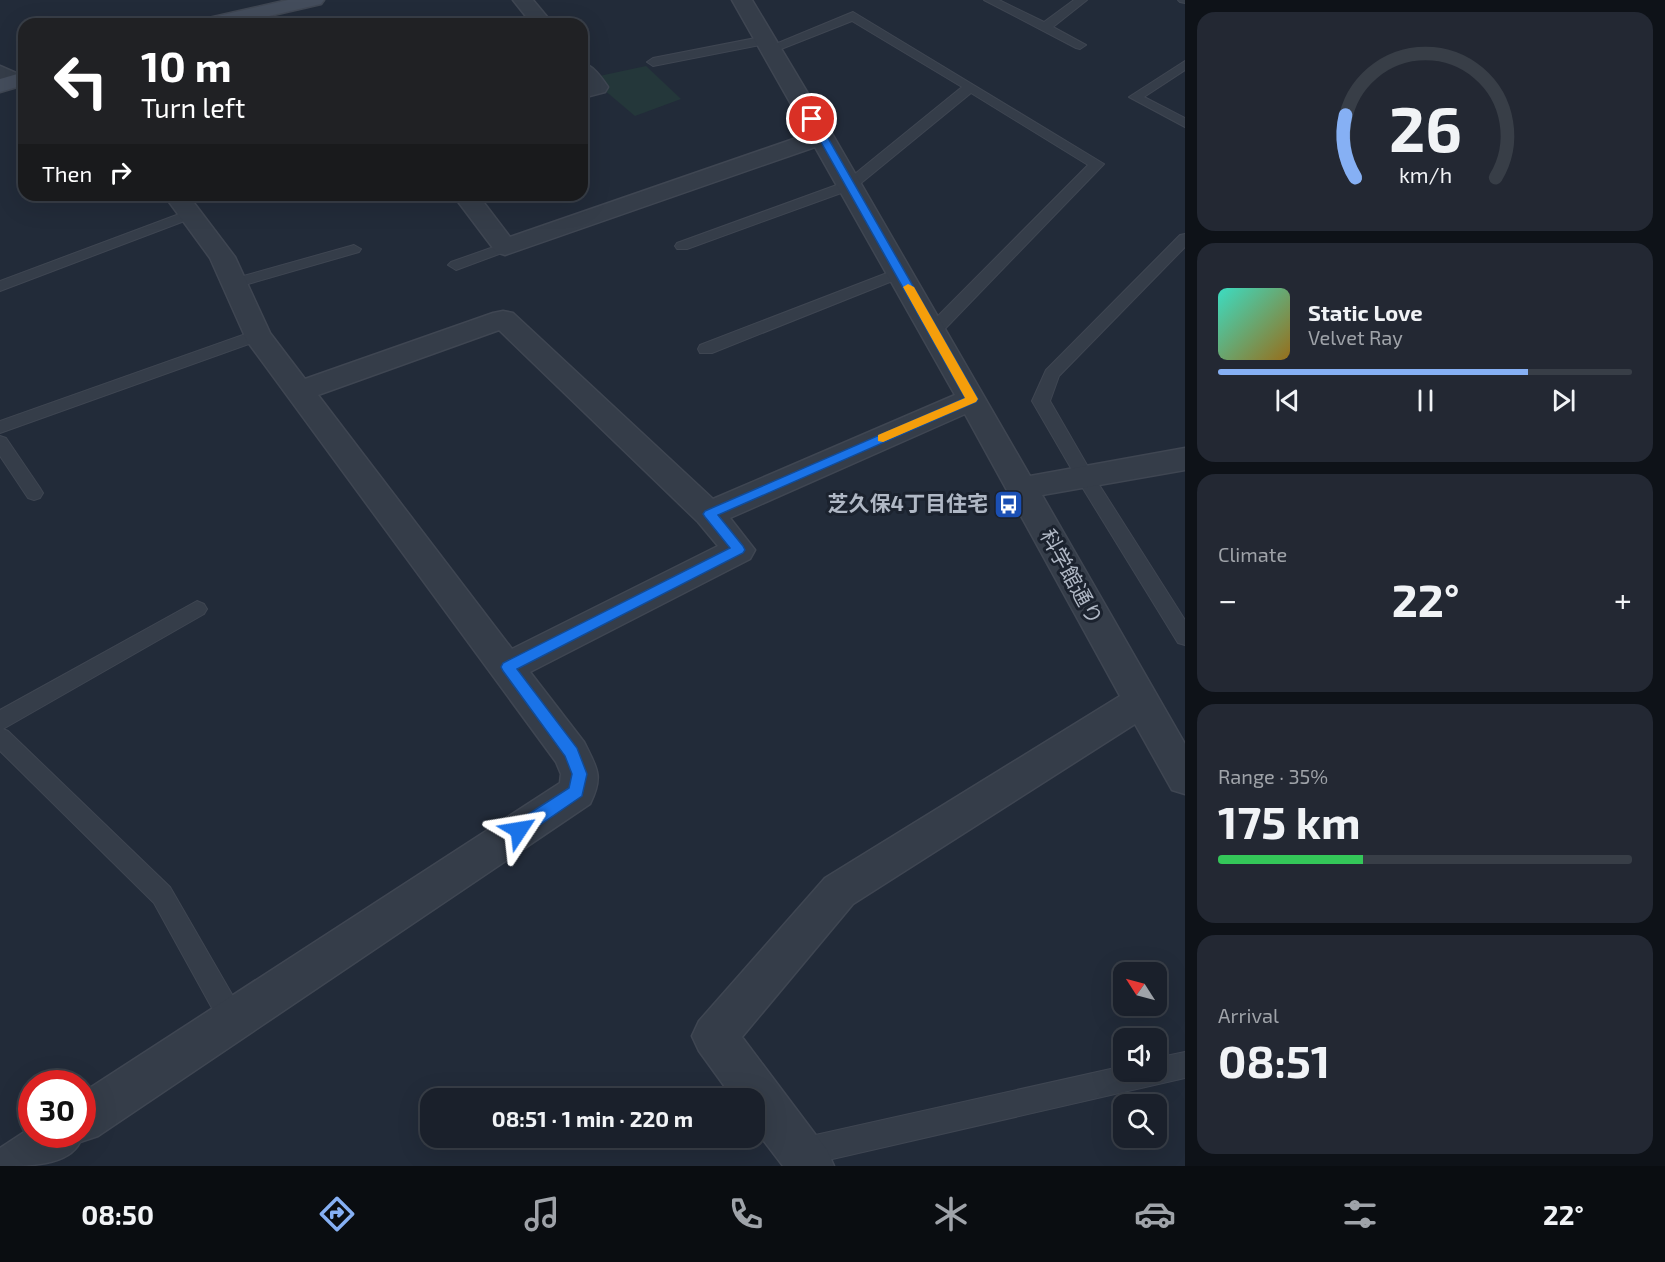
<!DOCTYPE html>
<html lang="en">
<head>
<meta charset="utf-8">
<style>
	body { margin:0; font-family:"Exo 2","Noto Sans JP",sans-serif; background:#232833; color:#f1f3f6; height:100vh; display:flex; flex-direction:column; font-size:22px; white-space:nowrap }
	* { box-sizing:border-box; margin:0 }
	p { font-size:20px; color:#9fa3a9 }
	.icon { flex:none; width:33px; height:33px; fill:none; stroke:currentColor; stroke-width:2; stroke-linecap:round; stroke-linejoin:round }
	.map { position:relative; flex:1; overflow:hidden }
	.side { display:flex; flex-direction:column; gap:12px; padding:12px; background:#0e1218; width:480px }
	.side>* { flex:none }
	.guide { position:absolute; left:18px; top:18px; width:570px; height:183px; border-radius:18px; box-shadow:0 6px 24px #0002,0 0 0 2px #383e47; background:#202124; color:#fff; overflow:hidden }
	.needle { width:39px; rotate:306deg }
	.controls { position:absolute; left:1113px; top:962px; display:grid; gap:12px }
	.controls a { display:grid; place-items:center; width:54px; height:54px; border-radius:12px; background:#1a202b; box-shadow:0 6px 24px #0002,0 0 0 2px #383e47; font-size:30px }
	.speed { position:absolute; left:18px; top:1070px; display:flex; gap:12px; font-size:30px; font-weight:700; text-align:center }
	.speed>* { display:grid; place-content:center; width:78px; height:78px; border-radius:50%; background:#1a202b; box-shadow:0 6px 24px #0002,0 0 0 2px #383e47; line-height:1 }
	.speed .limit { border:9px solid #d22; background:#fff; color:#111 }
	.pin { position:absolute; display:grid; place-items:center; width:51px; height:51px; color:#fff; margin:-26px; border:3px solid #fff; border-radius:50%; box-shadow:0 2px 6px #0007 }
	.me { position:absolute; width:66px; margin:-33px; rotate:57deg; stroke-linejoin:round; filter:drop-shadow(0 0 4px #0008) }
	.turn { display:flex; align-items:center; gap:21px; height:126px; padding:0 24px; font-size:27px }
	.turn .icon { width:78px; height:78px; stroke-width:2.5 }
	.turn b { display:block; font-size:42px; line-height:51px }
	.then { display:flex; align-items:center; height:57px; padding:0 24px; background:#0003; gap:12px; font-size:22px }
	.big { font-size:45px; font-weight:700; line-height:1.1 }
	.side .tile { flex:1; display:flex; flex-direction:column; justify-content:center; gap:9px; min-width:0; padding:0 21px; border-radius:18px; background:#232833 }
	.side .dial { align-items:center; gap:0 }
	.dial svg { height:156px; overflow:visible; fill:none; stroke:#383e47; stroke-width:7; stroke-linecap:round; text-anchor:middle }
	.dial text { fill:#f1f3f6; stroke:none }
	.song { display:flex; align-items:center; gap:18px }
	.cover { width:72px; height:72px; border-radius:9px; background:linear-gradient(135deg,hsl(170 70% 55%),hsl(40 70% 35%)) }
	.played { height:6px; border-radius:3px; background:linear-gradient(90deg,#86b0f4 75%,#383e47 75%) }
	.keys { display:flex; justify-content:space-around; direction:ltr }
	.heat { display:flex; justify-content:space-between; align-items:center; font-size:33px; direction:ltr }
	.charge { height:9px; border-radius:4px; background:linear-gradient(90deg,#34c759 35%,#383e47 0) }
	.trip { position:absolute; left:420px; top:1088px; width:345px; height:60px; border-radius:18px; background:#1a202b; box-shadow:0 6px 24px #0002,0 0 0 2px #383e47; font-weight:700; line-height:60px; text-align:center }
	.tab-bar { display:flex; height:96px; justify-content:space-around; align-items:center; background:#0a0d11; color:#9fa3a9 }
	.tab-bar .icon { width:42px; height:42px }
	.tab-bar .current { color:#86b0f4 }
	.tab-bar b { font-size:27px; color:#f1f3f6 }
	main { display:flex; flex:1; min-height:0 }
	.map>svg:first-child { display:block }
</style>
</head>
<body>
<main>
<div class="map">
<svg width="1185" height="1166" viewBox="0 0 1185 1166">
	<rect width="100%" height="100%" fill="#222b39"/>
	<path fill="#24373a" d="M646,66L681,99L635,116L590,78Z"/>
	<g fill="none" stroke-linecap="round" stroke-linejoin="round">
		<defs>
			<g id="lane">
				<path d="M984,0H999L1044,22L1074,0H1087L1053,27L1086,45L1080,49L1076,48Z"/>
				<path d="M1178,0H1185V3L1180,2Z"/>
				<path d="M853,12L1104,164L939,335H927L925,331L927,327L1088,165L971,93L855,188L687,249H677L675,246L677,243L845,182L962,87L852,21L776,51H768L766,48Z"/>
				<path d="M766,36L770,37V43L653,66L647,62L653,58Z"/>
				<path d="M1185,61V70L1144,97L1185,118V127L1129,97Z"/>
				<path d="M190,210L197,214L195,217L0,291V281Z"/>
				<path d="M1185,234V247L1059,376L1050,401L1091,472L1185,620V645L1178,643L1079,482L1032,401L1046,370L1180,235Z"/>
				<path d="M505,243L510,244L512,247L510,250L456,270L448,265L451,262Z"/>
				<path d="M354,245L361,249L359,252L234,288L226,283L229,280Z"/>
				<path d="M900,268L905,270L908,273L905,276L712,353H700L698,349L700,345Z"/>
				<path d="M257,330L265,335L263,339L0,433V421Z"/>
				<path d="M0,436L6,438L40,488L43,493L40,498L34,500L28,498L0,456Z"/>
				<path d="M197,601L204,604L207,609L204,614L3,729L8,731L170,887L241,1010L245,1019L241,1028L232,1032L223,1028L154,903L0,751V710Z"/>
				<path d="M1185,1052V1078L802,1166L792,1162L788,1152L792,1142L802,1138L1124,1066V1071H1156V1058Z"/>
			</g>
			<g id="street">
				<path d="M513,0H533L553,24H532Z"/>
				<path d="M732,0H752L834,137L1030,476L1185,448V470L1042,495L1185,744V794L1172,790L1135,724L853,904L742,1037L827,1150L834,1166H783L754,1128V1098H733L699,1051L692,1036L699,1021L825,878L1120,696L965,414L730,518L755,550L750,559L530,672L584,742C597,768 604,776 590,804L98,1136L80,1142C68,1166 28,1166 0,1166V1148L32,1127V1134H82V1093L560,783L561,774L556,762L247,341L210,258L164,195H188L235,257L270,333L305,379L493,313L503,311L513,313L713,499L955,395L815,147L505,255L496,252L453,195H478L510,237L808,134ZM499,330L698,522L718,546L512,649L318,395Z"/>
				<path d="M582,63C593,65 601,77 608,87L605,92L582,98Z"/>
				<path d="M0,66L23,76V86L15,87L0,81Z"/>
			</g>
			<g id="secondary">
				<path d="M288,0H324L321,4L234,24H197L200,20Z"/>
				<path d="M24,72V85L0,92V79Z"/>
			</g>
		</defs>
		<use href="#lane" stroke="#3f4652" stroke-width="2"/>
		<use href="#street" stroke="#3f4652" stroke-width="3"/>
		<use href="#secondary" stroke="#3f4652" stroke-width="3"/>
		<use href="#lane" fill="#353d49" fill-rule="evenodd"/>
		<use href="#street" fill="#353d49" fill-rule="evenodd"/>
		<use href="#secondary" fill="#444d5c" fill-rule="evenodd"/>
	</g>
	<path fill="#1a73e8" stroke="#114b97" stroke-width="1.5" d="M809,117L817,119L978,399L976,402L718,515L743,546L745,550L743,553L517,669L577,748L587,774L582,796L525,835L519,837L513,835L511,830L513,824L569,788L572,774L565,756L503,671L501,667L503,663L730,548L705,517L703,514L705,511L965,398L808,119Z"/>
	<path fill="#f59e0b" d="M908,284L914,287L978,399L976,402L883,442L878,441V435L965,398L903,287Z"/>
	<defs>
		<symbol id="bus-square" viewBox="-11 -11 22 22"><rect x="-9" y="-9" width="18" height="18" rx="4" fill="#1a4fb4" stroke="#1b222e"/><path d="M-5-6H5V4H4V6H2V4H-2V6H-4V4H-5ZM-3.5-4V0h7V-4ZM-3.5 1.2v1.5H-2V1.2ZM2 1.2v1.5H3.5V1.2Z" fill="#fff"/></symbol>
	</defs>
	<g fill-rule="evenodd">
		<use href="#bus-square" x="992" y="488" width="33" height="33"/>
	</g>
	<g text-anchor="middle" stroke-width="6" stroke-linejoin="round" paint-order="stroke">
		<g font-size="21" font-weight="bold" fill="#b0b8c5" stroke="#1b222e" text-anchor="end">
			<text x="988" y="511">芝久保4丁目住宅</text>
		</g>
		<g font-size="21" fill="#b0b8c5" stroke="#1b222e">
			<text transform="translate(1071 577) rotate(61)" y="7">科学館通り</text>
		</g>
	</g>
</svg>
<div class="controls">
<a><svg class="needle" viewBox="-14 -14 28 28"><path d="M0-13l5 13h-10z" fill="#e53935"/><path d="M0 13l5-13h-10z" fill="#9fa3a9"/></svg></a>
<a><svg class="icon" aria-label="sound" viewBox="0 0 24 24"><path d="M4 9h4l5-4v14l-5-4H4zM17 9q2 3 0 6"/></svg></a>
<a><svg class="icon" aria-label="search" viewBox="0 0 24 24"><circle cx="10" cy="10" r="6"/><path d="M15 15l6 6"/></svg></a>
</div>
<div class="speed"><div class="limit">30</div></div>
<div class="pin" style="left:812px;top:119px;background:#d93025"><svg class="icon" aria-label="arrive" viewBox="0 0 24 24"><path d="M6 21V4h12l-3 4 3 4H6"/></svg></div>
<svg class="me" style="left:519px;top:830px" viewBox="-20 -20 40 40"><path d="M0-17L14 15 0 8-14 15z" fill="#1a73e8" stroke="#fff" stroke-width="4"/></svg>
<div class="trip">08:51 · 1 min · 220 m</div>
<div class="guide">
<div class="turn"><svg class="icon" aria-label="left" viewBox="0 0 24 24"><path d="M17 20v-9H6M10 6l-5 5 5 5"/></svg><div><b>10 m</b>Turn left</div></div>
<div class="then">Then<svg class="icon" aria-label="right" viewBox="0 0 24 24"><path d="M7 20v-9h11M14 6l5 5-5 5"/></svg></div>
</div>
</div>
<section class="side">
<div class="tile dial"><svg viewBox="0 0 100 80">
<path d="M14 69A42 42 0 1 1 86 69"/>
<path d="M14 69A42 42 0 0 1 9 37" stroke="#86b0f4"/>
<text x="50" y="56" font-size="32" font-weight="700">26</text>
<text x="50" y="72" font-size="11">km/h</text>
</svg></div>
<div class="tile">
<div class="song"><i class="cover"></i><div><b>Static Love</b><p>Velvet Ray</p></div></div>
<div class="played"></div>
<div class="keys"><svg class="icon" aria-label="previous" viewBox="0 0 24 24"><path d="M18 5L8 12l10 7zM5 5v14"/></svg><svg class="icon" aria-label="pause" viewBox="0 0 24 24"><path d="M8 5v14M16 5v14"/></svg><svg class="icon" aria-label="next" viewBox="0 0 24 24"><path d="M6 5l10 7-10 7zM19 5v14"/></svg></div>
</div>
<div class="tile"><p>Climate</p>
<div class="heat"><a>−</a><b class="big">22°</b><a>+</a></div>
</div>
<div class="tile"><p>Range · 35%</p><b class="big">175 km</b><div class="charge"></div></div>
<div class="tile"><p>Arrival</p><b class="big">08:51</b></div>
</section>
</main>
<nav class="tab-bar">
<b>08:50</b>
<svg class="icon current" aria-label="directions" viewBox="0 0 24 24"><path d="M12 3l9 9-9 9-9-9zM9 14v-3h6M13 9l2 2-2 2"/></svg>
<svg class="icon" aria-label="music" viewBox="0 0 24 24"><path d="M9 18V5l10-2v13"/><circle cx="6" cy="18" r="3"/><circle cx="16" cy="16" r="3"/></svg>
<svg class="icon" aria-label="phone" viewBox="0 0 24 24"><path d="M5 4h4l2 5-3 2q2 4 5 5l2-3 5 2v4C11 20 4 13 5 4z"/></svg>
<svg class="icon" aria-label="climate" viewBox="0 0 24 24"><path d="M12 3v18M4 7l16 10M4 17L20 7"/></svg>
<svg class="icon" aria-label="car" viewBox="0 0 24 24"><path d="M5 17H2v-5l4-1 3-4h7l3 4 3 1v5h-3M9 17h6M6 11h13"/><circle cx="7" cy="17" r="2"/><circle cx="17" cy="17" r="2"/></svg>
<svg class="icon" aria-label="filters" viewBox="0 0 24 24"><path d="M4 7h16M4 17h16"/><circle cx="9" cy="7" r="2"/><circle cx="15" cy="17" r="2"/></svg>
<b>22°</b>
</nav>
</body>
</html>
